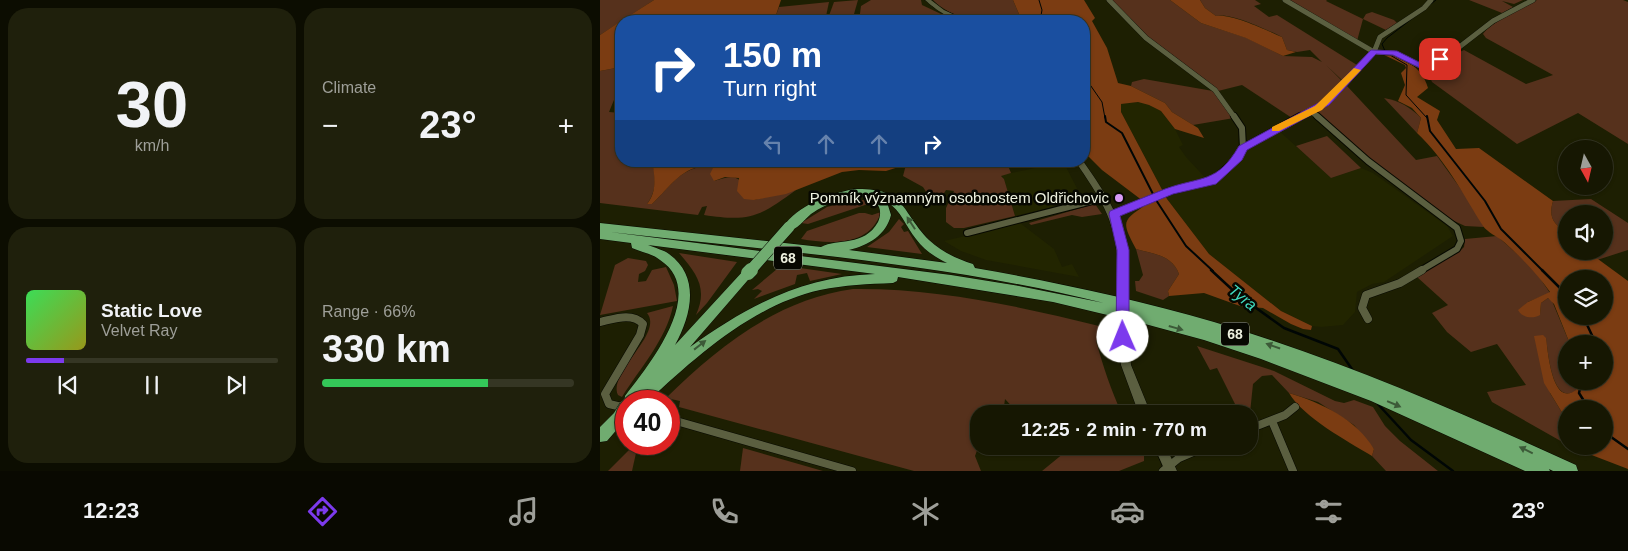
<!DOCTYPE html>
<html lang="en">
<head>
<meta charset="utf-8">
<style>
	body { margin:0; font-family:Helvetica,sans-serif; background:#1f200c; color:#f1f3f6; height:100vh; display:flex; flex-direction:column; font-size:19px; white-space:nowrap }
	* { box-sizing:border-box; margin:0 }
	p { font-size:16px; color:#9e9f99 }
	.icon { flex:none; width:28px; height:28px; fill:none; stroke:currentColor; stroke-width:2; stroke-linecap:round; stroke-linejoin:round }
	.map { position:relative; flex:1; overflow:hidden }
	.details { display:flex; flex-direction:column; gap:8px; padding:8px; background:#0c0d01; width:600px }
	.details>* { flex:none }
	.banner { position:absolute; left:15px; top:15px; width:475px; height:152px; border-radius:20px; box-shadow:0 1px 4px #0004,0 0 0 1px #353624; background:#1a4fa0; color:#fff; overflow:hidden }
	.needle { width:32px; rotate:172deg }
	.tools { position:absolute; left:958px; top:140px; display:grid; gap:10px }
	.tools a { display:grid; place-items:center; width:55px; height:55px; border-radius:50%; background:#161702; box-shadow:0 1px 4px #0004,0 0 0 1px #353624; font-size:25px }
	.speed { position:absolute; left:15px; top:390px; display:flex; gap:10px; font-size:25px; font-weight:700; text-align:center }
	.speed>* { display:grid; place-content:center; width:65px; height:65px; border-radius:50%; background:#161702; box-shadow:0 1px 4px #0004,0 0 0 1px #353624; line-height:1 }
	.speed .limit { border:8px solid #d22; background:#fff; color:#111 }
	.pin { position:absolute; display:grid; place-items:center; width:42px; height:42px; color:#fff; margin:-21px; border-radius:10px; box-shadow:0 2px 8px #0006 }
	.me { position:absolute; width:55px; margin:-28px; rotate:359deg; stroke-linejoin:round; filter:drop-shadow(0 0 4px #0008) }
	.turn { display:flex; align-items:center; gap:18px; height:105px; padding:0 25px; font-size:22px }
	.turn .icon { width:65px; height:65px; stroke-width:2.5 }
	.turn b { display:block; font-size:35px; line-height:42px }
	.lanes { display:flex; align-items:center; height:48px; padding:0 25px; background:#0003; justify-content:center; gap:25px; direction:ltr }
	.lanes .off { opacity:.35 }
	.big { font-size:38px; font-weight:800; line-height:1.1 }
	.details .widget { flex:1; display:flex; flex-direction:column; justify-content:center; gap:8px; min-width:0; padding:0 18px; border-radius:20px; background:#1f200c }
	.details .dial { align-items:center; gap:0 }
	.dial b { font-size:65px; line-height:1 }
	.song { display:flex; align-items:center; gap:15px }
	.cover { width:60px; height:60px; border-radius:8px; background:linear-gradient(135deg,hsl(130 70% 55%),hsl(60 70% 35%)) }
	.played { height:5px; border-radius:2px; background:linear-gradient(90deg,#7c3aed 15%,#353624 15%) }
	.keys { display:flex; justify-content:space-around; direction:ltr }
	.heat { display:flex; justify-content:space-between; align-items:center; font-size:28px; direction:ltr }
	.charge { height:8px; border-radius:4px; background:linear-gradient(90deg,#34c759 66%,#353624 0) }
	.details .tiles { flex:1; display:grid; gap:8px; grid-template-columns:repeat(2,1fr) }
	.trip { position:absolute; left:370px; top:405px; width:288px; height:50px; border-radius:20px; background:#161702; box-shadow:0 1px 4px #0004,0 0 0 1px #353624; font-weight:800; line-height:50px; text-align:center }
	.dock { display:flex; height:80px; justify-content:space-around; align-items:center; background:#090901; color:#9e9f99 }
	.dock .icon { width:35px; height:35px }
	.dock .on { color:#7c3aed }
	.dock b { font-size:22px; color:#f1f3f6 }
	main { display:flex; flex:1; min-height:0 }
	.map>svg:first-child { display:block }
</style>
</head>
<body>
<main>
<section class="details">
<div class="tiles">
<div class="widget dial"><b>30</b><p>km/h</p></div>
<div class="widget"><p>Climate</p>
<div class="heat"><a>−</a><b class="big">23°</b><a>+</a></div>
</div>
<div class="widget">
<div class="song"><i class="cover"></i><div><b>Static Love</b><p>Velvet Ray</p></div></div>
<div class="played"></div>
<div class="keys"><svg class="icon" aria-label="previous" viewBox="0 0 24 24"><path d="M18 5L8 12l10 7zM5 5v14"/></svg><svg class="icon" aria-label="pause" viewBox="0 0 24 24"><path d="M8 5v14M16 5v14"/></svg><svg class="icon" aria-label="next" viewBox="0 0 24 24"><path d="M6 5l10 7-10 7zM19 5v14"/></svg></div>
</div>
<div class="widget"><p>Range · 66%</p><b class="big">330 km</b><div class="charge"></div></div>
</div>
</section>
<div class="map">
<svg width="1028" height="471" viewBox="0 0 1028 471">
	<rect width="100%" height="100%" fill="#1d1f02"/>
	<g fill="#222500">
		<path d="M538,102L549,105L561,111L575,129L583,145L579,147L586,157L612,185L631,170L646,151L658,140L677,129L731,178L761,168L773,173L847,226L853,236L784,282L772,284L757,292L755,312L743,325L721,327L712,326L681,311L609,254L567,199L521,112V104Z"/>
		<path d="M455,164L465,165L483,200L415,216L404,179L401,175Z"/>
		<path d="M420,223L454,249L462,267L472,264L479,277L386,260L361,251L344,241Z"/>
	</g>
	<g fill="#56311c">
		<path d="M0,0H54L0,35Z"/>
		<path d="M258,0L252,21H227L234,2Z"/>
		<path d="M271,0H321L322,5L356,21H259L261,6Z"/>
		<path d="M333,0H413L422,21C391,21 357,24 333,0Z"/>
		<path d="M511,0H570L601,23L647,38L683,56L712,57L722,62L710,50L697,52L687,50L682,37C667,30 631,12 616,16L605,8L600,0H655L661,4L654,6L669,17L677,15L757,65L743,81L726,65L743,82L719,105L692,118L642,85L618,91L548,37Z"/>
		<path d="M686,0H727L726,1L763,19L757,41Z"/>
		<path d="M869,0H923L914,4L902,1L913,7L902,13Z"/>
		<path d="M937,0H1023L1028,2V144L978,113L917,144L832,82L827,70L829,66L864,50L926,84L953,75L886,38L883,34C891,23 923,7 937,0Z"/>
		<path d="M229,2L225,21H174L179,7Z"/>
		<path d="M772,12L794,20L797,23L786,30L763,19L766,14Z"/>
		<path d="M21,67V95H16L9,112L21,113V161H52C56,176 57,191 47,204H52C73,184 81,165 114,166V181C140,172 140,179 154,200L196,190C159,217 150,222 104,215L107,206L102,207L98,215L0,203V71Z"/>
		<path d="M544,79L613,91L634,118L593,125L572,112L565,103L531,86L532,82Z"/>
		<path d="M747,86L816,160L837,156L868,199L884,227L865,226L852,220L799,184L716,112L727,106Z"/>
		<path d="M784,98C800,101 810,107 821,118L817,133Z"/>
		<path d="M727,136L761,168L731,178L696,146Z"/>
		<path d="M307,161H391L394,167L399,166L397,161H406L411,173L401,176L404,179L415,216L364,228H354L346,222V208L354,191L346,190L341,198L332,201L323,187L303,176Z"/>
		<path d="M256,199L269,201L271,203L208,224L201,223L227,207Z"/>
		<path d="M991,199L1028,223V250L997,260L987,251H1004V214H966V233C954,223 948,218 953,201Z"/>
		<path d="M495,204L502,214L482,217L472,215L431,225L429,223Z"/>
		<path d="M281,212C270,247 230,244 201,239L207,231L259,213H265L272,215Z"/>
		<path d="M299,219L304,224L301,227L304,232L308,231L322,254L267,247L289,232Z"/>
		<path d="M897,236L933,268L950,293L928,302L940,314L941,303L948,298L952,301L970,344H966V381H978L977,390C952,408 948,352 946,338L950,393L966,419V444L892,402L887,392L926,385L897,344L871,352L847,332L832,313L848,305L817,277L860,251L864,247L865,239Z"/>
		<path d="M536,249C554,254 572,255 579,274L568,291L569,296L563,300L536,291L535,281H539L543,275Z"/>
		<path d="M79,253L137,262L107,303L96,315C108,288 97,274 79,253Z"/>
		<path d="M28,258L46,261L48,265L45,271L39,274L38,282L46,281L52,270L66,267L74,285L77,301L0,315L15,265Z"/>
		<path d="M200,268L242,274L210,281L207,273L197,275L195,284L154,299L162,291L158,289L152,290L177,269Z"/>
		<path d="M253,289C336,288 418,306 499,326L505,330L496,341C503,366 511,390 522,414H444L440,408L419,414L405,399L403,414H379V445L375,456L381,471H314L79,407L80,401L66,398C118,347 178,299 253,289Z"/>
		<path d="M73,306C66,340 40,368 22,397L18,395C8,371 64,334 47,313Z"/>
		<path d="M597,346L674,371L735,401L744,403L754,400L773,407L785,426L800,441L838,471H786L772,456L774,449L754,425L718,402L689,393L672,375L662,376L653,384L650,413L640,414L617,368L610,370Z"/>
		<path d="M35,444H38L32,471H8Z"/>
		<path d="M464,446H539L544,455V461L519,471H442L464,453Z"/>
		<path d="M143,448L223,471H140Z"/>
	</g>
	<g fill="#7b3c12" fill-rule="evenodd">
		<path d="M54,0H181L174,21H21Z"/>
		<path d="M413,0H484L495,18L492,21L507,48L518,83L531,86L565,103L572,112L598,128L604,138L575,129L561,111L549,105L538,102L521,104V112L567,199L609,254L681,311L712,326L711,330L703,329L691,324L663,308L640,306L604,293L569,296L568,291L579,274C572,255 554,254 536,249C521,221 522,221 547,204L502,170L484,152V21H422Z"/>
		<path d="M570,0H600L605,8L616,16C631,13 666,30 682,37L687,50L696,52L683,56L646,38L601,23Z"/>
		<path d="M21,21V67L0,71V35Z"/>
		<path d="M784,52C804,59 822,66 828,88L817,97L840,111L837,120L856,149L879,148L953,201C948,218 954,223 966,233V251H987L1028,281V469L989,454L984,446H1004V409H966V419L944,383L934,336L943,335L946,338C948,352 952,408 976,390L978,381H1004V344H970L954,304L948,298L941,303L940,315C933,319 922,318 918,310L928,302L950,292C936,273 922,258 904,242C898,237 887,232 883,226C863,194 845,159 817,133L821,118L812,108L798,101L805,85L801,73L806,68L805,65L780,53ZM966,279H1004V316H966Z"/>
		<path d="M52,161H307L305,165L286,171L259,170L242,172L186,194L154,200L144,199L137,191L139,178L125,177L114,181L110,174L114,166C84,163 72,185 52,204H47C57,192 55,176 52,161Z"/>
		<path d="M689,393C722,403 756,419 774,449L772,456C747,441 703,417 689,393Z"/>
	</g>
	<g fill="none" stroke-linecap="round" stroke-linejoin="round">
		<g stroke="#000605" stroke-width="1">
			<path d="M439,0L442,10L440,21"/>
			<path d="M785,51L782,44L787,38L836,0"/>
			<path d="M790,55L807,65L806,95L827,118"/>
			<path d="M484,76L502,102L505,118"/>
		</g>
		<g stroke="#000605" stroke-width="2">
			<path d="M505,116L506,122L522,133L556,200L586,246L613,271"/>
			<path d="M827,116L830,131L885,201L901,229L943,271"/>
		</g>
		<g stroke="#000605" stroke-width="2.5">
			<path d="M611,270L638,295L684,328L738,349L754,372"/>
			<path d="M942,270L966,294"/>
			<path d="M983,316L996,344"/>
			<path d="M982,381L979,393L989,409"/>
			<path d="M776,402L811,440L853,471"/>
			<path d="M1004,432L1028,449"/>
		</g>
		<defs>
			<g id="minor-far2">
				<path d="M509,0L546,38L615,90L635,118"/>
				<path d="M685,0L774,52L794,53L822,67L849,55L893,21L933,0"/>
				<path d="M711,111L719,118"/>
				<path d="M698,118L725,103L774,52L780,37L824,8L831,0"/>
			</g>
			<g id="minor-far1">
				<path d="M717,116L768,161L857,228L861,241L857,249L820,271"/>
				<path d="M643,148L700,116"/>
				<path d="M514,214L570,191L612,181L638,158L643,148L642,128L634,116"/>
				<path d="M367,233L504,198"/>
			</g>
			<g id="minor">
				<path d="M768,319L762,308L766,295L800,283L822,270"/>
				<path d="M0,322C14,319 32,312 43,324L40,335L5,394L9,404L26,408"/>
				<path d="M69,419L252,471"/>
				<path d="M672,421L693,471"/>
				<path d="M649,429L685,415L695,407"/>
				<path d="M563,471L579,458L607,446"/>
			</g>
			<g id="tertiary">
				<path d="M325,0H331L344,10L368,21C353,22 336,10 325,0Z"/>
				<path d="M475,161H483C513,204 528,227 528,281L526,284H520L518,281C519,226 505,205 475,161Z"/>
				<path d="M523,333L527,334L528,337L531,365L551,414H539L521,365L518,337L519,334Z"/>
				<path d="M554,446H566L577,471H565Z"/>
			</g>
			<path id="trunk" d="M254,189C307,188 299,209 329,240C342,252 357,259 373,264L375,268C455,282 535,299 614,322C738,359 858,411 976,465L978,471H953L949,469L950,471H925L771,401L661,359L604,340L545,324L453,302L298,277L297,281L293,283C268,284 245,285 220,290C153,305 97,356 48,401H26V419L7,441L0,442V427L24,403L25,396C48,366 109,292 60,260C53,254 41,252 32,248L31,243L0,239V223L221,247C238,238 264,247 278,222C280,218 281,212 279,207C276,202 271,200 268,196C247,196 228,202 211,214C204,220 195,233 185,230L183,227C198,205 229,194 254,189ZM287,202C301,210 306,227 316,239C324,250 335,257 347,263L249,250C269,245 286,235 291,215ZM10,232C175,251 343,263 504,303L419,286L351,275ZM48,245L275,274C203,276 147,306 90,347L154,273L152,270H144L75,345C91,316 101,277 69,254C64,250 55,248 48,245Z"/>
		</defs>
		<use href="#minor-far2" stroke="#070900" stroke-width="5.5"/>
		<use href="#minor-far1" stroke="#070900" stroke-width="8"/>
		<use href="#minor" stroke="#070900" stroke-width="9"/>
		<use href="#tertiary" stroke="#070900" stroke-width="1"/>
		<use href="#trunk" stroke="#070900" stroke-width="1"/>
		<use href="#minor-far2" stroke="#5b5f40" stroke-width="5"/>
		<use href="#minor-far1" stroke="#5b5f40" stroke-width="6"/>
		<use href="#minor" stroke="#5b5f40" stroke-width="8"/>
		<use href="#tertiary" fill="#5b5f40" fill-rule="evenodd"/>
		<use href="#trunk" fill="#70ac70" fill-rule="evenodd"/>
		<defs>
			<path id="tertiary-bridge" d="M523,281V337"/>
			<path id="trunk-bridge-far1" d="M150,271L189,227"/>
			<g id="trunk-bridge">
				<path d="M148,273L151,270"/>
				<path d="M21,415L26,407"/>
			</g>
		</defs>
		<use href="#tertiary-bridge" stroke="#070900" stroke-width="12" stroke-linecap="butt"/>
		<use href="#trunk-bridge-far1" stroke="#070900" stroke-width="12" stroke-linecap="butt"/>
		<use href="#trunk-bridge" stroke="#070900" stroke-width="15" stroke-linecap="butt"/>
		<use href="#tertiary-bridge" stroke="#5b5f40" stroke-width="11"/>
		<use href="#trunk-bridge-far1" stroke="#70ac70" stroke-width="11"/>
		<use href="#trunk-bridge" stroke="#70ac70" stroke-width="14"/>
	</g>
	<defs><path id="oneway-solid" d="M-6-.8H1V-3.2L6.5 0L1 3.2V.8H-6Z" transform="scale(1.25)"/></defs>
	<g fill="#3c5a38">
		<use href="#oneway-solid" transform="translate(311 223) rotate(-123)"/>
		<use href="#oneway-solid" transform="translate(576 328) rotate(16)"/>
		<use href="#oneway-solid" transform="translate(100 345) rotate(-38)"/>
		<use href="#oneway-solid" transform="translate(673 346) rotate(-161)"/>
		<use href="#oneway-solid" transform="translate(794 404) rotate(23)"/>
		<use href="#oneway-solid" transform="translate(926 450) rotate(-154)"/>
	</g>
	<path fill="#7c3aed" stroke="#51269a" d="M771,50L797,51L823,64L840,56L844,59L822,69L793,55L776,54L729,105L647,150L642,160L616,184L573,194L520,216L529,250V337L527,341H518L516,337L517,250L509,214L510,211C528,204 547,196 565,189C601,176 617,184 639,146L722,101Z"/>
	<path fill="#f59e0b" d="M754,68L761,70L722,110L679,131H672V127L715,106Z"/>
	<circle fill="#d89bf8" stroke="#070801" stroke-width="2" cx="519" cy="198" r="5"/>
	<g text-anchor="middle" stroke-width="5" stroke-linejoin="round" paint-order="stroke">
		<g fill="#070801" stroke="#a9ab9c" stroke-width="1">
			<rect x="174" y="246.5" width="28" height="23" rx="4"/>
			<rect x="621" y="322.5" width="28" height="23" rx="4"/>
		</g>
		<g font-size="14" font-weight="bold" fill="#eef1df">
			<text x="188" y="263">68</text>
			<text x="635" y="339">68</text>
		</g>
		<g font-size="15" fill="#eef1df" stroke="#070801" text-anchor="end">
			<text x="509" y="203">Pomník významným osobnostem Oldřichovic</text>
		</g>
		<g font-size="16" font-style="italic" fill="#41dbc0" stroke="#070801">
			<text transform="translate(643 297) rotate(39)" y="6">Tyra</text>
		</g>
	</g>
</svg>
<div class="tools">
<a><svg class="needle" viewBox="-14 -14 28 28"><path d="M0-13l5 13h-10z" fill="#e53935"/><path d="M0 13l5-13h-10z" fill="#9e9f99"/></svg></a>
<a><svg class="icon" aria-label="sound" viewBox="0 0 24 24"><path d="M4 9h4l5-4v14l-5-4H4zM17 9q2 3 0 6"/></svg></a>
<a><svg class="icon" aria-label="layers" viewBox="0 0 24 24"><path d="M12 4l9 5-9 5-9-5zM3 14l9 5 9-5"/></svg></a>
<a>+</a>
<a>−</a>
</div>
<div class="speed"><div class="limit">40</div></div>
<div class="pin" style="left:840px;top:59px;background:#d93025"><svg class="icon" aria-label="arrive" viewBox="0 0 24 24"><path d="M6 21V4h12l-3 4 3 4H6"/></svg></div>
<svg class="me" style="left:523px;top:337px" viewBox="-20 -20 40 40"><circle r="19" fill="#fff"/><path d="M0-13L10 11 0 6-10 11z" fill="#7c3aed"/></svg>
<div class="trip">12:25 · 2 min · 770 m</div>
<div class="banner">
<div class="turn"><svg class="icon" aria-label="right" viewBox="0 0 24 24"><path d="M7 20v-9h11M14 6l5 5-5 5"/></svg><div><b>150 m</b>Turn right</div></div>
<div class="lanes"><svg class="icon off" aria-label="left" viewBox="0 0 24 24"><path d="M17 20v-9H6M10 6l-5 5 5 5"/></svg><svg class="icon off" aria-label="ahead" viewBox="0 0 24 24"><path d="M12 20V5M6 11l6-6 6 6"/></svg><svg class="icon off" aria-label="ahead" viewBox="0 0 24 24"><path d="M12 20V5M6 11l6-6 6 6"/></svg><svg class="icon" aria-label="right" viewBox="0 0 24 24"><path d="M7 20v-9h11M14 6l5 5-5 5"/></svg></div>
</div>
</div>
</main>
<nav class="dock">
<b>12:23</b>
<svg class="icon on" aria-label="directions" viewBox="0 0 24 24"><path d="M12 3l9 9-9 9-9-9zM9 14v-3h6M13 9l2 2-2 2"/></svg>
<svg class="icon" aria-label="music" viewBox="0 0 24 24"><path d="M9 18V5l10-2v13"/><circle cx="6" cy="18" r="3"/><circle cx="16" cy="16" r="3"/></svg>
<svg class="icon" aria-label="phone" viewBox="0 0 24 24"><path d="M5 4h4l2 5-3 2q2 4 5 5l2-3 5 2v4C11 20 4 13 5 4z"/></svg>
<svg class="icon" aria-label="climate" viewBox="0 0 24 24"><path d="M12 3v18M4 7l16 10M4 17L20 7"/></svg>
<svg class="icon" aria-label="car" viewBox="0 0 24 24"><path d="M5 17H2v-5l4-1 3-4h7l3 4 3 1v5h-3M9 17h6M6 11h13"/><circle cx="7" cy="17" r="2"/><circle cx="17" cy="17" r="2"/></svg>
<svg class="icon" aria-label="filters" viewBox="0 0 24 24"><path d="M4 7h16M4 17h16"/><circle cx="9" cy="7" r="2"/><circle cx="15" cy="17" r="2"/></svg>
<b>23°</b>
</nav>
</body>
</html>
